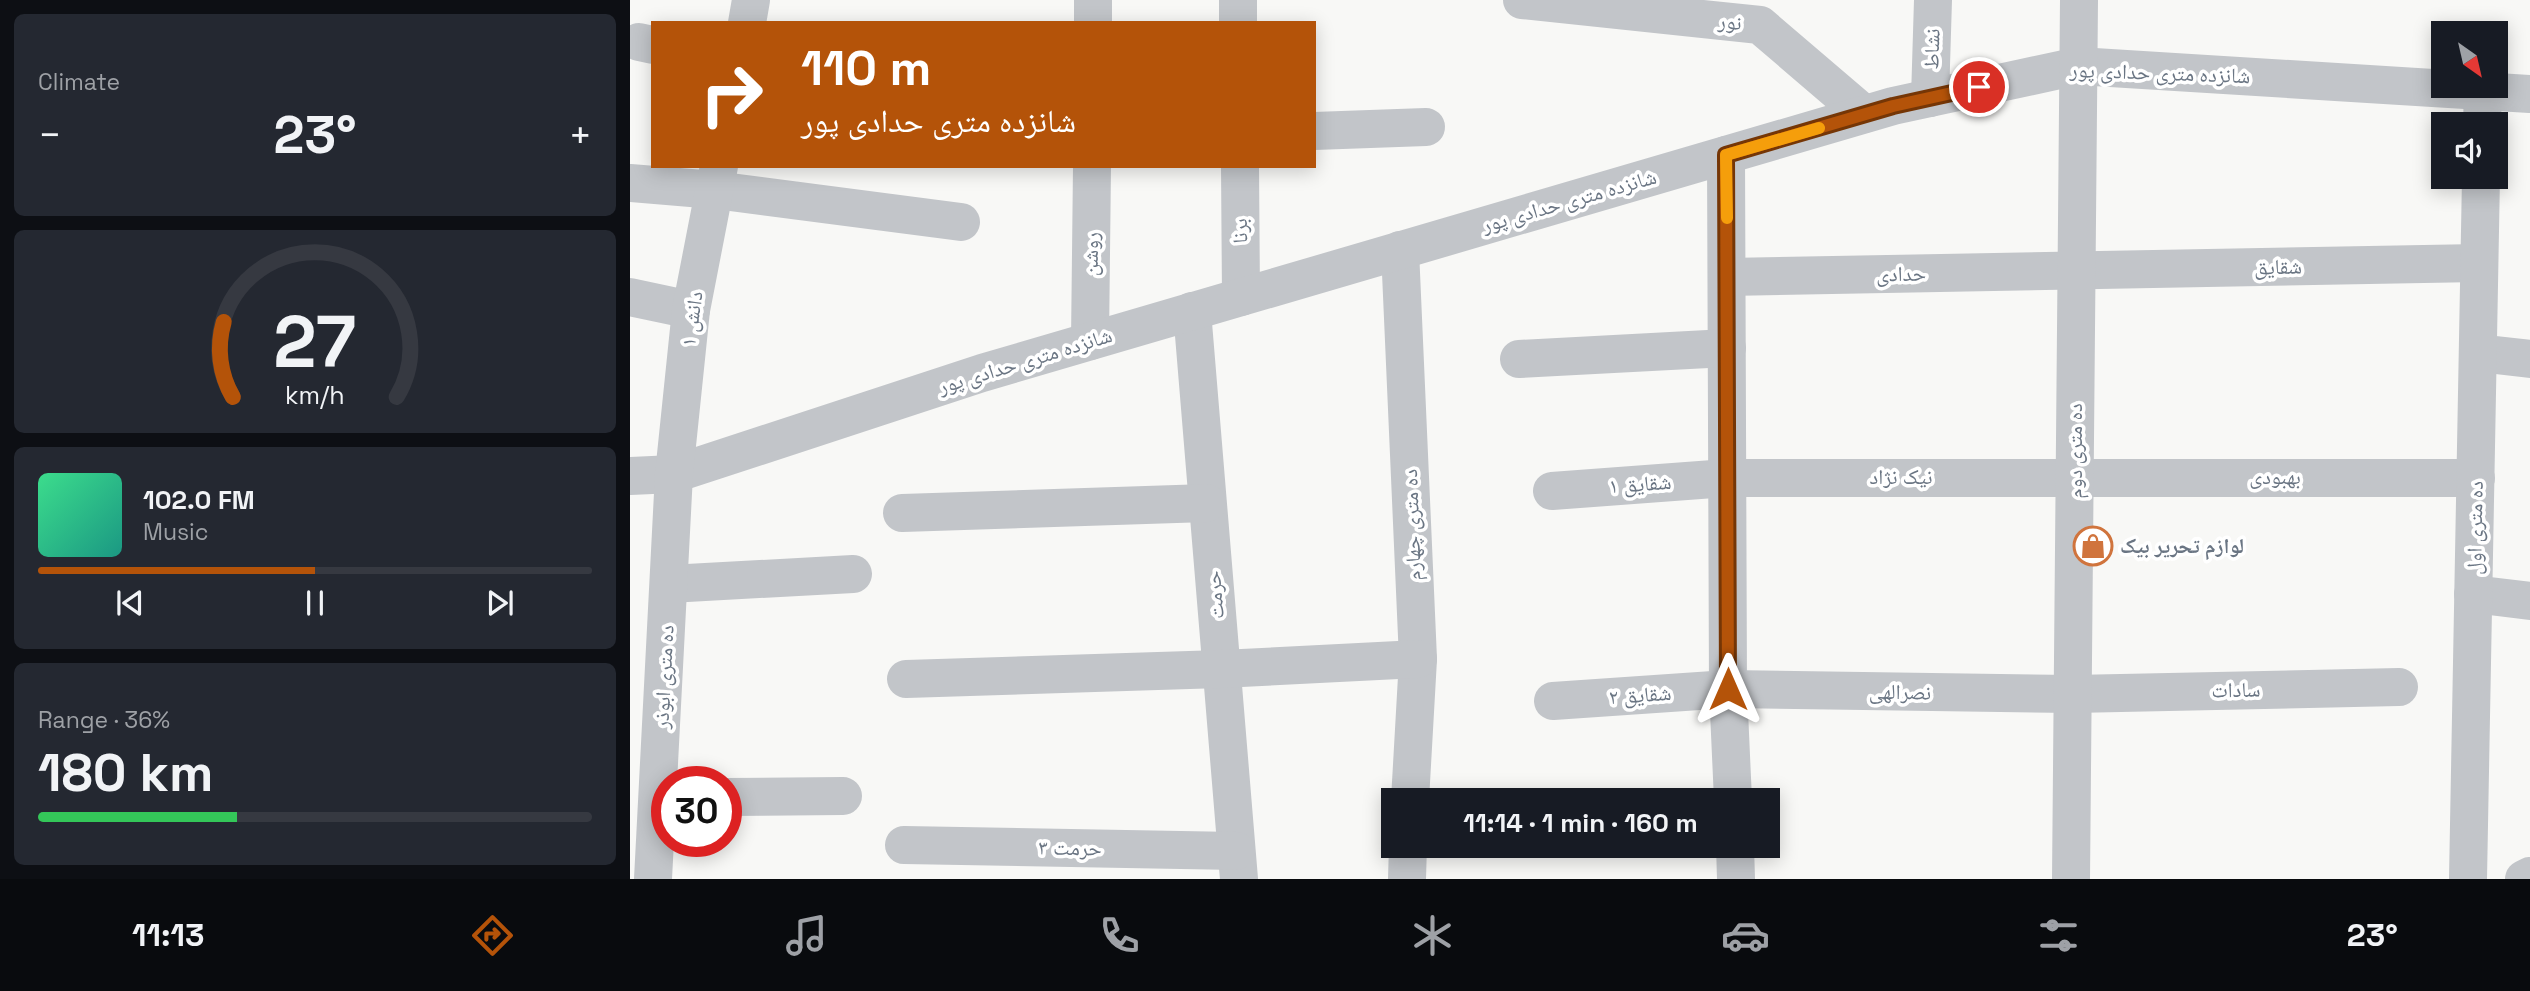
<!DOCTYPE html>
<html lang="en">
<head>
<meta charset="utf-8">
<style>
	body { margin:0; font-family:"Space Grotesk","Noto Naskh Arabic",sans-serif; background:#242831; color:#f1f3f6; height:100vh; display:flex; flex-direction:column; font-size:26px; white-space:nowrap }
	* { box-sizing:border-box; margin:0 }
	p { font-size:23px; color:#9ea1a6 }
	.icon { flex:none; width:38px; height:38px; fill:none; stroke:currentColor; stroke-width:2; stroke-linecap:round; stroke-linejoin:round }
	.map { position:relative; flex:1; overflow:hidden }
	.drawer { display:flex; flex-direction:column; gap:14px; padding:14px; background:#0d0f14; width:630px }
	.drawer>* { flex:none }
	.banner { position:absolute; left:21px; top:21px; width:665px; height:147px; border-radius:0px; box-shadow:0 4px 18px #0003; background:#b45309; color:#fff; overflow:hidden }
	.needle { width:46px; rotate:146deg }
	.buttons { position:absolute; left:1801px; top:21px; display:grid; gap:14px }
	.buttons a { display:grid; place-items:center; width:77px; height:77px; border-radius:0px; background:#171b24; box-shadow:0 4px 18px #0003; font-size:35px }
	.speed { position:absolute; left:21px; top:766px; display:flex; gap:14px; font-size:35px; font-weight:700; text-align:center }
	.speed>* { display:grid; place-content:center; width:91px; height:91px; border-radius:50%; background:#171b24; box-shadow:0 4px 18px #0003; line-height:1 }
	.speed .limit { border:10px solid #d22; background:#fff; color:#111 }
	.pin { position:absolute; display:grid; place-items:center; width:60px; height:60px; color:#fff; margin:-30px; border:4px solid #fff; border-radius:50%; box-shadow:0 2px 7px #0007 }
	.me { position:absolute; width:77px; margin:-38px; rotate:0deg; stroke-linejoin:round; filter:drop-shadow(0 0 5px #0008) }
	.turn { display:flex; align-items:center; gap:24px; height:147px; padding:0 35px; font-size:32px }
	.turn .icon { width:91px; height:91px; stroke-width:2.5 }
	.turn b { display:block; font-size:49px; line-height:60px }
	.big { font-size:52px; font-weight:600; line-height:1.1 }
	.drawer .widget { flex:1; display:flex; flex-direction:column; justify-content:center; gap:10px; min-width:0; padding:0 24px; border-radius:10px; background:#242831 }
	.drawer .dial { align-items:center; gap:0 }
	.dial svg { height:182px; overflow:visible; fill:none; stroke:#363941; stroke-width:7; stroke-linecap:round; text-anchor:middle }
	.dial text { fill:#f1f3f6; stroke:none }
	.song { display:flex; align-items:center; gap:21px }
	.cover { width:84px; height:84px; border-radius:10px; background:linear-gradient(135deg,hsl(150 70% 55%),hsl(170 70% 35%)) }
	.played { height:7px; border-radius:4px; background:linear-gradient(90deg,#b45309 50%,#363941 50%) }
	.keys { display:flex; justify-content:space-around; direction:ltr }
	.heat { display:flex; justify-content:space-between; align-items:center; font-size:38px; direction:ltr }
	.charge { height:10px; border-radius:5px; background:linear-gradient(90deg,#34c759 36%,#363941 0) }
	.trip { position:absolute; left:751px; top:788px; width:399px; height:70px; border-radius:0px; background:#171b24; box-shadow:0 4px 18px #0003; font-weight:600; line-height:70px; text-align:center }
	.dock { display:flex; height:112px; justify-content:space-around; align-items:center; background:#090b0e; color:#9ea1a6 }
	.dock .icon { width:49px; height:49px }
	.dock .active { color:#b45309 }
	.dock b { font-size:32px; color:#f1f3f6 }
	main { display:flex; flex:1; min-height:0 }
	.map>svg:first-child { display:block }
</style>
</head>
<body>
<main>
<section class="drawer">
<div class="widget"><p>Climate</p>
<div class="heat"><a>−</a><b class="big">23°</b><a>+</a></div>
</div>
<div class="widget dial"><svg viewBox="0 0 100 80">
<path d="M14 69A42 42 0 1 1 86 69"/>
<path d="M14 69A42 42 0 0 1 10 36" stroke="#b45309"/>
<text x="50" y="56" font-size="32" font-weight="700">27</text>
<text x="50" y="72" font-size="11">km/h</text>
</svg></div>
<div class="widget">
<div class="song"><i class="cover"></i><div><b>102.0 FM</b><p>Music</p></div></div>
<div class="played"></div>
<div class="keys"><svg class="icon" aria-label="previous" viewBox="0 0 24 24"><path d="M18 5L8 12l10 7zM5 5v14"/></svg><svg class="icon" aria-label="pause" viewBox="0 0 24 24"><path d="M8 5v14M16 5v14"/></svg><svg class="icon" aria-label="next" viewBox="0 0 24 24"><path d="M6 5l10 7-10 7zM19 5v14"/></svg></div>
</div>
<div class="widget"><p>Range · 36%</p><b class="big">180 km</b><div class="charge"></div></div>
</section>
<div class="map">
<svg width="1900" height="879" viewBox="0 0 1900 879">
	<rect width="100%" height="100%" fill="#f8f8f6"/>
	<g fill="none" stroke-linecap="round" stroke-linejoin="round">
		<g stroke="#c2c5c9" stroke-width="38">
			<path d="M608,0V23"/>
			<path d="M892,0L1130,25L1234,114"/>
			<path d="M117,23L121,0"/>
			<path d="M463,23V0"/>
			<path d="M9,42L23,45"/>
			<path d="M1300,98L1303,0"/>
			<path d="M1852,124L1853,90"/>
			<path d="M684,131L796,127"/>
			<path d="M1096,155L1098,689L1103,800"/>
			<path d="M610,166L611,297"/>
			<path d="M0,183L85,190L331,222"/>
			<path d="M770,250L788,659L780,800"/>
			<path d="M1097,277L1849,263"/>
			<path d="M0,297L61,310"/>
			<path d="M562,311L609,879"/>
			<path d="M460,341L462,166"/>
			<path d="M1848,353L1900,359"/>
			<path d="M889,359L1097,348"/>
			<path d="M0,476L44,474L352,373L1263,106L1448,66L1900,94"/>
			<path d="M922,491L1097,478H1846"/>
			<path d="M272,513L577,503"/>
			<path d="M39,584L223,574"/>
			<path d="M1843,594L1900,601"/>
			<path d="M276,679L591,669L788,659"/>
			<path d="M923,701L1098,689L1443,694L1769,687"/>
			<path d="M96,797L213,796"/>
			<path d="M274,845L606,851"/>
			<path d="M1105,845L1106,879"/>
			<path d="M23,879L44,474L61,310L89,166"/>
			<path d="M777,879L778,845"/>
			<path d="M1441,879L1449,0"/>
			<path d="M1838,879L1851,177"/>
			<path d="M1894,879L1900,876"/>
		</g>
	</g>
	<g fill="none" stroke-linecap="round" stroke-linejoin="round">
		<defs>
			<path id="route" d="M1098,689L1096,155L1263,106L1349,87"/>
		</defs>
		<use href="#route" stroke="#753606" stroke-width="18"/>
		<use href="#route" stroke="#b45309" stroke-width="12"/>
		<path stroke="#f59e0b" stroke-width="12" d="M1097,218L1096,155L1189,128"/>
	</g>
	<defs>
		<symbol id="shop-ring" viewBox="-11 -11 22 22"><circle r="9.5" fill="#fff" stroke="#d0743d" stroke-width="1.5"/><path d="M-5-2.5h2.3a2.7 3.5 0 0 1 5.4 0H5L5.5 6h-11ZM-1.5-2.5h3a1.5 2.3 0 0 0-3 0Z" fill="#d0743d"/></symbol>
	</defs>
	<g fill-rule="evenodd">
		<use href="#shop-ring" x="1441" y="524" width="44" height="44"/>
	</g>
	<g text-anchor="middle" stroke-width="7" stroke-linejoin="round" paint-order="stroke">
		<g font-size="21" fill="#6a7583" stroke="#fff">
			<text transform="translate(1100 22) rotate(6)" y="7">نور</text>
			<text transform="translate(1302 49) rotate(-88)" y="7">نشاط</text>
			<text transform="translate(1530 73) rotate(2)" y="7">شانزده متری حدادی پور</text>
			<text transform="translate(939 201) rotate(-16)" y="7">شانزده متری حدادی پور</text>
			<text transform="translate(610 231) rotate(-91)" y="7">برنا</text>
			<text transform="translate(461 254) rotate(-89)" y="7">روشن</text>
			<text transform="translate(1648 267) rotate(-1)" y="7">شقایق</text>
			<text transform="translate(1271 274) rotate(-1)" y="7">حدادی</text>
			<text transform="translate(62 319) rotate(-82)" y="7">دانش ۱</text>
			<text transform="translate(395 361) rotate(-17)" y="7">شانزده متری حدادی پور</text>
			<text transform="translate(1445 451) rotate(-90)" y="7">ده متری دوم</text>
			<text x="1271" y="484">نیک نژاد</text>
			<text x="1645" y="484">بهبودی</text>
			<text transform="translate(1010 484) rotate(-4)" y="7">شقایق ۱</text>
			<text transform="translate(782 525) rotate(-92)" y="7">ده متری چهارم</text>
			<text transform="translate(1845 528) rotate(-89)" y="7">ده متری اول</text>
			<text transform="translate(585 595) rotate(-95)" y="7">حرمت</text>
			<text transform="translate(34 677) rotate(-87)" y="7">ده متری ابوذر</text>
			<text transform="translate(1606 690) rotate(-1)" y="7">سادات</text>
			<text transform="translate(1270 692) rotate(1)" y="7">نصرالهی</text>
			<text transform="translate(1010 695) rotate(-4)" y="7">شقایق ۲</text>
			<text transform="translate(440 848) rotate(1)" y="7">حرمت ۳</text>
		</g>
		<g font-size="21" font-weight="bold" fill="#6a7583" stroke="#fff" text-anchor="start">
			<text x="1490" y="553">لوازم تحریر بیک</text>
		</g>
	</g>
</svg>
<div class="buttons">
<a><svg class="needle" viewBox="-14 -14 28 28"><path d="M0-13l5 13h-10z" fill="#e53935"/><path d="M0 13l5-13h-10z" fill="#9ea1a6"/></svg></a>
<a><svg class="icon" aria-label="sound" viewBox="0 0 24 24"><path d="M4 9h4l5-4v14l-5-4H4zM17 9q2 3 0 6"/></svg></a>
</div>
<div class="speed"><div class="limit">30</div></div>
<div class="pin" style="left:1349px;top:87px;background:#d93025"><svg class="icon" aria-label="arrive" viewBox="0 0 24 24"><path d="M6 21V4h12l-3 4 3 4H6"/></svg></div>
<svg class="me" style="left:1098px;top:689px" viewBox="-20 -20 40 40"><path d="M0-17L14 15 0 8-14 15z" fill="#b45309" stroke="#fff" stroke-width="4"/></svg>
<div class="trip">11:14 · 1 min · 160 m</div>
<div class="banner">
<div class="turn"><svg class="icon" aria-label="right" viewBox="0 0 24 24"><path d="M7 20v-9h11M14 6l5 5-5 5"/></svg><div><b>110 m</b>شانزده متری حدادی پور</div></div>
</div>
</div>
</main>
<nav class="dock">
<b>11:13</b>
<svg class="icon active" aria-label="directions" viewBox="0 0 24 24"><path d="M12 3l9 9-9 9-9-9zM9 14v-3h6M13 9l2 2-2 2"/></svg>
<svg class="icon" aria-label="music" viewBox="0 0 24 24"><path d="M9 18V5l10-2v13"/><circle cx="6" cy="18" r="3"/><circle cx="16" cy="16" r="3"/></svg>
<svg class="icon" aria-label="phone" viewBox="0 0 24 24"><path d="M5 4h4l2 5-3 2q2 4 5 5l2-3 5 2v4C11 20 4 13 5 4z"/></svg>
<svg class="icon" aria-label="climate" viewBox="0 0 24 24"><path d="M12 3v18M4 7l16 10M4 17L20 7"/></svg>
<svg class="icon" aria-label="car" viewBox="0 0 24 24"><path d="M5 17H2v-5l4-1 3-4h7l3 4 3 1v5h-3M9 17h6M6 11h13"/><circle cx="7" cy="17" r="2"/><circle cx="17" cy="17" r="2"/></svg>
<svg class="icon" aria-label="filters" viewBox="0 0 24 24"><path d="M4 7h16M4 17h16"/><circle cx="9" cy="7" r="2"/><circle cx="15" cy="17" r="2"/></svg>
<b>23°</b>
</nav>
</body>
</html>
